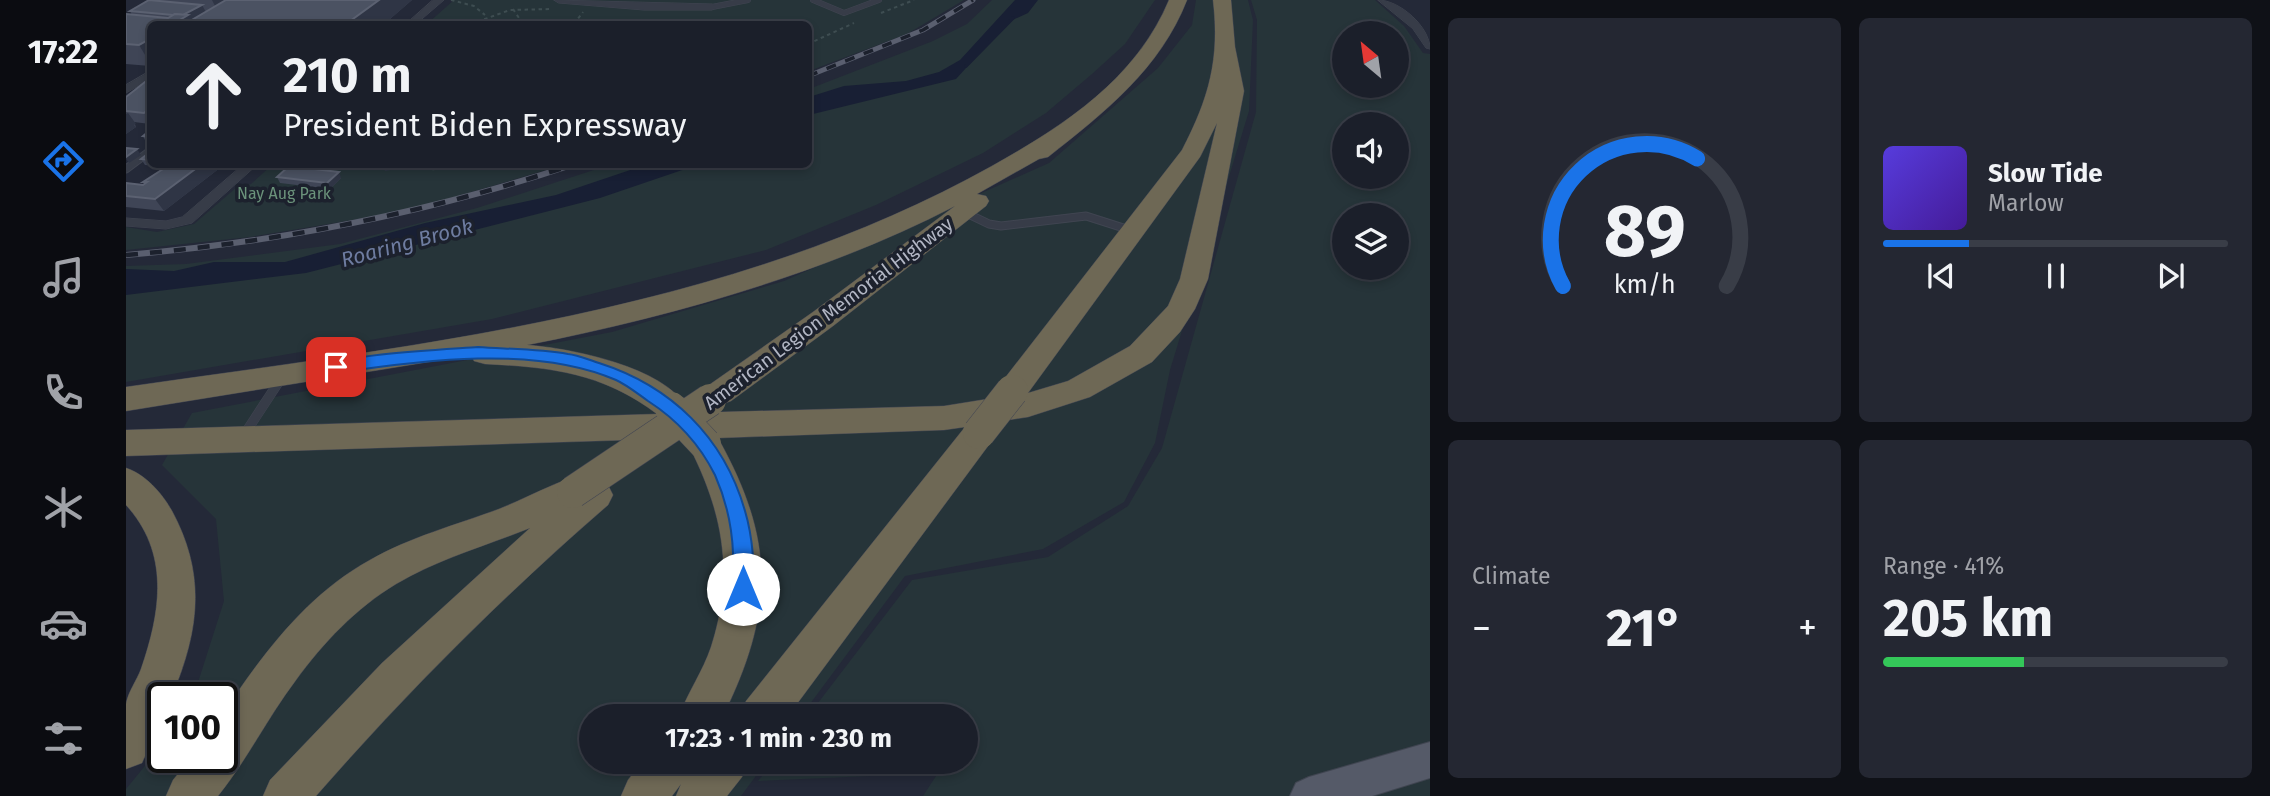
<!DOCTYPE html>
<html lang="en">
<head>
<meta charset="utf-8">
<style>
	body { margin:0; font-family:"Fira Sans",sans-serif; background:#242732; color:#f1f3f6; height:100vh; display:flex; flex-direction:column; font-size:26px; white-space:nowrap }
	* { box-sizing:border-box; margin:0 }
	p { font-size:23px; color:#a0a2a8 }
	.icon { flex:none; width:38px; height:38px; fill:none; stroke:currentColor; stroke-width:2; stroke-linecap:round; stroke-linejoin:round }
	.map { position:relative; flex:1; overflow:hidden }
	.drawer { display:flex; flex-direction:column; gap:18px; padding:18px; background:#0f1117; width:840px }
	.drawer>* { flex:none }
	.banner { position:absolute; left:21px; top:21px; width:665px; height:147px; border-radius:10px; box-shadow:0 4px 10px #0003,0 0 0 2px #393d47; background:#1b1f2a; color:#f1f3f6; overflow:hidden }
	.needle { width:46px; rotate:331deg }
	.controls { position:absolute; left:1206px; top:21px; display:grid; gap:14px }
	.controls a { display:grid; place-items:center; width:77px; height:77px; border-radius:50%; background:#1b1f2a; box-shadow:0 4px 10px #0003,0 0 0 2px #393d47; font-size:35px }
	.speed { position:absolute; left:21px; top:682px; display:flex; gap:14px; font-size:35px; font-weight:700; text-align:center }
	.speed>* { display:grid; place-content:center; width:91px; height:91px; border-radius:50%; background:#1b1f2a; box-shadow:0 4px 10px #0003,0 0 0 2px #393d47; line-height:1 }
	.speed .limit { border:4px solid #111; border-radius:10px; background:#fff; color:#111 }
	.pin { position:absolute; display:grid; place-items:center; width:60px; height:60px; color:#fff; margin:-30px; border-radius:14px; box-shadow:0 4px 10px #0006 }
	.me { position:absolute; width:77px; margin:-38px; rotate:0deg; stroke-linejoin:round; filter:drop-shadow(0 0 5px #0008) }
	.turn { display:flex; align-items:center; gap:24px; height:147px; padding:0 21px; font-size:32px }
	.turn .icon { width:91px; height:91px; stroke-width:2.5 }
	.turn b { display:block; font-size:49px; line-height:60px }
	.big { font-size:52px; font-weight:700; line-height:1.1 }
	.drawer .tile { flex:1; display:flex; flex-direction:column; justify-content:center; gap:10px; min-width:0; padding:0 24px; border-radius:10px; background:#242732 }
	.drawer .dial { align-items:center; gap:0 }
	.dial svg { height:182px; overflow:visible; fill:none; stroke:#393d47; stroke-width:7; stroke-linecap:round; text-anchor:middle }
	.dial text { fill:#f1f3f6; stroke:none }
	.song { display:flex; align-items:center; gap:21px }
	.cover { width:84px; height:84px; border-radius:10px; background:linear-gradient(135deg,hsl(250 70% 55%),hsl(260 70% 35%)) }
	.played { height:7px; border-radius:4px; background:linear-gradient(90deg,#1a73e8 25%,#393d47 25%) }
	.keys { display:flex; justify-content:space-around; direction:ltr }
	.heat { display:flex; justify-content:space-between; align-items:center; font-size:38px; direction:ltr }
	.charge { height:10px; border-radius:5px; background:linear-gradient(90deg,#34c759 41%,#393d47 0) }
	.drawer .tiles { flex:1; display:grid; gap:18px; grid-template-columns:repeat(2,1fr) }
	.trip { position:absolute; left:453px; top:704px; width:399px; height:70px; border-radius:35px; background:#1b1f2a; box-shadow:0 4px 10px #0003,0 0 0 2px #393d47; font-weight:700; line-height:70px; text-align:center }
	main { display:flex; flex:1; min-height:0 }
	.menu { display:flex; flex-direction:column; width:126px; justify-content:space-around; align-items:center; background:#0b0c11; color:#a0a2a8 }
	.menu .icon { width:49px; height:49px }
	.menu .on { color:#1a73e8 }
	.menu b { font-size:32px; color:#f1f3f6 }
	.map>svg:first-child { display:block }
</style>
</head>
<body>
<main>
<nav class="menu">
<b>17:22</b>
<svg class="icon on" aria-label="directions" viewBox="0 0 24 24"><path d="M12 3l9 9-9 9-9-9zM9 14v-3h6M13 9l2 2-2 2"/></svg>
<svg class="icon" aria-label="music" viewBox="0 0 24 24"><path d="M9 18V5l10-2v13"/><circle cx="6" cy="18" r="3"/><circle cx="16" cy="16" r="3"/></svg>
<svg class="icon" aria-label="phone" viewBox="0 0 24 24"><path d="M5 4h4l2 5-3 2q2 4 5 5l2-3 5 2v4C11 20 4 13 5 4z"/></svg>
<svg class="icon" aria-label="climate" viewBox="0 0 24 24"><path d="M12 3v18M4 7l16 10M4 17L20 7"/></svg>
<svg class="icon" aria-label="car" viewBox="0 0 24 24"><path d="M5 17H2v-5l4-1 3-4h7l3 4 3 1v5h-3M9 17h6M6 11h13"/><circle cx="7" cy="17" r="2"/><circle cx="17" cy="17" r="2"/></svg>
<svg class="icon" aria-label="filters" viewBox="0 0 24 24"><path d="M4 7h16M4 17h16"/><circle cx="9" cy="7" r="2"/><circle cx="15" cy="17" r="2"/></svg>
</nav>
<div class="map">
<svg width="1304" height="796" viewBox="0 0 1304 796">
	<rect width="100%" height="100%" fill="#242938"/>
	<g fill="#263439" fill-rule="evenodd">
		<path d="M328,0H838L781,34L683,71L682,24H301Z"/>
		<path d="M866,0H1029L999,44L966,74L920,113L857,153L750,205L640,250L366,319L0,382V266L60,264L214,244L351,208L483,165L682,164L683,89L807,41L841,24Z"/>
		<path d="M1070,0H1122L1127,20L1123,111L1044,370L1029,443L998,502L917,549L779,576L675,716H466V761H641L615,796H0V789L37,744V758H96V698H67L98,601L90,519L36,465L66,413L486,332L658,281L923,163L1032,68L1066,25Z"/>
		<path d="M1125,0H1249L1278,26L1297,53L1304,54V796H797L812,773L632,781L648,761H840V716H682L786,580L922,557L1002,506L1036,448L1130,112L1131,20ZM1218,33H1270V86H1218ZM1218,124H1270V177H1218ZM1218,215H1270V268H1218Z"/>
		<path d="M146,165H437L298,206L233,219L124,237L0,250V227L31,232L68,224L111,187L125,184Z"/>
	</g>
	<g fill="#181f34">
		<path d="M889,0H912L902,13L882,22L830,79L683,115V97L718,86L780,81L813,72L834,60Z"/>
		<path d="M519,165H571L474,198L180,273L0,295V269L48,271L88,262H159L299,223L430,195Z"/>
	</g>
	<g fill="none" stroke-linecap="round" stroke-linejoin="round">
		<path stroke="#181f34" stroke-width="3.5" d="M840,66L887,18"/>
		<defs>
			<g id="service-far2">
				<path d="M687,0L718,13L753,0"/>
				<path d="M586,7L622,0"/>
			</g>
			<g id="service-far1">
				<path d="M0,169L24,151"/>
				<path d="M838,212L863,224L875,226L960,216L1007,231"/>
			</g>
			<path id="service" d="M118,435L156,377"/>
			<g id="minor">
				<path d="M307,0H318L290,24H280Z"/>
				<path d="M428,0L586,4L591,7L586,10H518L433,3Z"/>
				<path d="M1252,0C1274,0 1304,27 1304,49L1300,48L1287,29Z"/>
				<path d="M24,71V79L0,93V85Z"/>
				<path d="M118,164H132L66,223L40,229L0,226V218L40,221L56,217Z"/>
			</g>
			<path id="primary" d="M1304,742V778L1246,796H1164L1170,783L1183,777Z"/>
			<g id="motorway">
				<path d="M1043,0H1061C1034,69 979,112 922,157L913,159L851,194L860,196L863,201L860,206L707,326L605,401L594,405L583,401L578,393L583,385L687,312L829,206C700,273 544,317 401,345C444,348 539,367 561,408L558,413L818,406L874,397L870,391L875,383L1056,150C1083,98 1094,59 1087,0H1105L1109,47L1118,91L1082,279L1069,309L1054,332L1026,362L964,397L902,417L863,423L869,433L865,442L662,716H614L620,701L839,427L818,430L592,438C649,540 649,610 597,716H553C562,692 577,671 585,647C609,573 597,512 562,444L565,438L0,456V430L531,414C477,373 425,367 359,364L348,361L345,355L0,411V387C293,345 603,313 866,166C939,125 1010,79 1043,0ZM1091,123L1054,279L1042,306L1004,346L942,381L902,393L1074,157Z"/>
				<path d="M0,468C19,474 36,493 46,511C81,576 73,632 45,698H37C37,723 26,740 16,763L0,769C0,748 0,724 0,704C2,692 11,680 15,669C35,611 44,553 0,505Z"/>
				<path d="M447,477L460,484L470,480L482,485L487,495L482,505C378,595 281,692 190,796H137L144,780L256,663L404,528C359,546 312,559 270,584C230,608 197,643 170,680C142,717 121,760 92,796H40L47,780L65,758H96V714L100,709C139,651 182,594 244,560C284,537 330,525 373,509C398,499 422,486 447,477Z"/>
				<path d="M517,761H567L562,773L572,761H622L616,777L601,796H550L555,784L546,796H495L502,780Z"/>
			</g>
		</defs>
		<use href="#service-far2" stroke="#404551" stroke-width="6"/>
		<use href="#service-far1" stroke="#404551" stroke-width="9"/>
		<use href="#service" stroke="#404551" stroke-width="10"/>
		<use href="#minor" stroke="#404551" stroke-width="1"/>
		<use href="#primary" stroke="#404551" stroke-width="2"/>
		<use href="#motorway" stroke="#424653" stroke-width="1"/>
		<g stroke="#3e4d51" stroke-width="2" stroke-dasharray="3.5 3.5" stroke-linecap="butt">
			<path d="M325,0L348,6L359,15"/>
			<path d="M387,9L397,24"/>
			<path d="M755,13L788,0"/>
			<path d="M549,20L563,24L582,20"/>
			<path d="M345,24L384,10L426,9"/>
			<path d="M448,24L457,12"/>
			<path d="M506,24L517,19"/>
			<path d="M682,44L728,23"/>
		</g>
		<path stroke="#3e4d51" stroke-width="2.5" stroke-dasharray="4.5 4.5" stroke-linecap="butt" d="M289,164L307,169L340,164"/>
		<use href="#service-far2" stroke="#373c48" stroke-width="5"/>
		<use href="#service-far1" stroke="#373c48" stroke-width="7"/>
		<use href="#service" stroke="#373c48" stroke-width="9"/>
		<use href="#minor" fill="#373c48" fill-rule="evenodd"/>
		<use href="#primary" fill="#555a68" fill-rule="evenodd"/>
		<use href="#motorway" fill="#6e6855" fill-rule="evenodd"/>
		<defs>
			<path id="rail-far1" d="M682,76L797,30L847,0"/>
			<path id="rail" d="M0,255C154,242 302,213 449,164"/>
		</defs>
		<use href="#rail-far1" stroke="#5a5f6f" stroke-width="5"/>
		<use href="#rail" stroke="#5a5f6f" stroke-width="6"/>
		<use href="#rail-far1" stroke="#1c212d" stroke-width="3.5" stroke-dasharray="10" stroke-linecap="butt"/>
		<use href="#rail" stroke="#1c212d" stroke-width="4.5" stroke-dasharray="12" stroke-linecap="butt"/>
		<defs>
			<g id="motorway-bridge">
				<path d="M545,408L579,444"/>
				<path d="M853,433L886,391"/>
				<path d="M447,492L584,400"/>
			</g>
		</defs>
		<use href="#motorway-bridge" stroke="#424653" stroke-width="33" stroke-linecap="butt"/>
		<use href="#motorway-bridge" stroke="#6e6855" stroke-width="32"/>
	</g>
	<g fill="#3f4556">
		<path d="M23,0H286L264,19L24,24V66L0,64V14L6,15L4,11Z"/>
		<path d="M24,78V124L8,122L10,127L0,134V97Z"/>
		<path d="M24,133V142H20L17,136Z"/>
		<path d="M24,152V164H33L31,166L19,165L15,159Z"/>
		<path d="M99,164L38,211L0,207V183L17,185L19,184L17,182L35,171L33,169L35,168L33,165Z"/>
		<path d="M151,177L215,178L204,189L154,183Z"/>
	</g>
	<g fill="#2f3545">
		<path d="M86,0H128L96,20Z"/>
		<path d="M246,0H286L264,19L266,24H220Z"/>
		<path d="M76,5L85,21L77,24H47L55,16Z"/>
		<path d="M24,39V63L13,45Z"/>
		<path d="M24,108V122L18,113Z"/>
		<path d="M2,113L10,124L8,125L10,127L0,134V114Z"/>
		<path d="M11,149L15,155L3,163L0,159V157Z"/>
		<path d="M76,164H99L38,211L29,199Z"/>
		<path d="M262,164H283V167L259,171L256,165Z"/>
		<path d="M213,172L215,178L204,189L201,183Z"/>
	</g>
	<g fill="#4b5262" stroke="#5b6171" stroke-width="2">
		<path d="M23,0L76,5L57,15L49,14L47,15L4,11Z"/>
		<path d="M100,0H253L220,24H59Z"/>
		<path d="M0,14L42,18L49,14L62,15L47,24H24V39L13,45L0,44Z"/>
		<path d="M24,78V108L18,113L0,111V97Z"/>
		<path d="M22,132L24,133V137L17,136Z"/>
		<path d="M0,148L11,149L0,157Z"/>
		<path d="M24,152V160L15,159Z"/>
		<path d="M33,164H76L29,199L0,196V183L17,185L21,182H17L37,169H33L37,166Z"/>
		<path d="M163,166L213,172L201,183L151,177Z"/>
	</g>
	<path fill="#1a73e8" stroke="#114b97" stroke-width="2" d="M352,347C382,349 413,349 442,354C452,355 463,360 473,363C545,386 598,437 619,511C625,531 632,576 624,595L617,598L610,595C604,582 608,567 607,553C606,526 600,500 589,475C574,445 550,419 522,401C512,394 501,385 490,380C409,345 296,360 210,373L203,367C212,354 329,349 352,347Z"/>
	<g text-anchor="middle" stroke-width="7" stroke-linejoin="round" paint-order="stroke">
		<g font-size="16" fill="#6b937b" stroke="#1c212d">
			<text x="158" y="199">Nay Aug Park</text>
		</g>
		<g font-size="19" fill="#b2b6c4" stroke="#1c212d">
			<text transform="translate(702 313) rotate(-37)" y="7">American Legion Memorial Highway</text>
		</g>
		<g font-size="21" font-style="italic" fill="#6e7ca0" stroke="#1c212d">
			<text transform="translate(281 243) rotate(-15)" y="7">Roaring Brook</text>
		</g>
	</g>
</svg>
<div class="controls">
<a><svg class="needle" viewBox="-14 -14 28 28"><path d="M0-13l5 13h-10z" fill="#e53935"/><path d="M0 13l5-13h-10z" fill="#a0a2a8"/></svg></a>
<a><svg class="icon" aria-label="sound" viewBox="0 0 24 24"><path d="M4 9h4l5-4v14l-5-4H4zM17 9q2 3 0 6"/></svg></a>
<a><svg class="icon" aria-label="layers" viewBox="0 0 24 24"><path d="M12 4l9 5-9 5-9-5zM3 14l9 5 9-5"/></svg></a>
</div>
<div class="speed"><div class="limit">100</div></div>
<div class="pin" style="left:210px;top:367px;background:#d93025"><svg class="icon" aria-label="arrive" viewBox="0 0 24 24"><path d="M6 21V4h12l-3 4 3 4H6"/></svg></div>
<svg class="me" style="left:617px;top:589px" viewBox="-20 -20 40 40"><circle r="19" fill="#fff"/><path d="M0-13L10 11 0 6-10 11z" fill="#1a73e8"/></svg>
<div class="trip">17:23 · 1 min · 230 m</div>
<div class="banner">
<div class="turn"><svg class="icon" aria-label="ahead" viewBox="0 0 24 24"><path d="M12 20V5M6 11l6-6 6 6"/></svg><div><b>210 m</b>President Biden Expressway</div></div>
</div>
</div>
<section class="drawer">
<div class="tiles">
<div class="tile dial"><svg viewBox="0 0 100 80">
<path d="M14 69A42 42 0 1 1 86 69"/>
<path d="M14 69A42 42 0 0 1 73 13" stroke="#1a73e8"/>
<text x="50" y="56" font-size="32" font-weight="700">89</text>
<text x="50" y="72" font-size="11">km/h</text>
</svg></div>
<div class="tile">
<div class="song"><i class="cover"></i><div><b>Slow Tide</b><p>Marlow</p></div></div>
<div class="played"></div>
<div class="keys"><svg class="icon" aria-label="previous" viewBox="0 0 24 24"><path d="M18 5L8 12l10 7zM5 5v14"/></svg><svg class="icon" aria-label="pause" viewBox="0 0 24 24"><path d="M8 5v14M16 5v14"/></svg><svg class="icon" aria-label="next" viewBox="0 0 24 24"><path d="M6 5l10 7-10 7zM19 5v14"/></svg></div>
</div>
<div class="tile"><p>Climate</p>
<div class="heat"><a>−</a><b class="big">21°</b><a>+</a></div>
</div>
<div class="tile"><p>Range · 41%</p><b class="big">205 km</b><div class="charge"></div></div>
</div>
</section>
</main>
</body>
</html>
